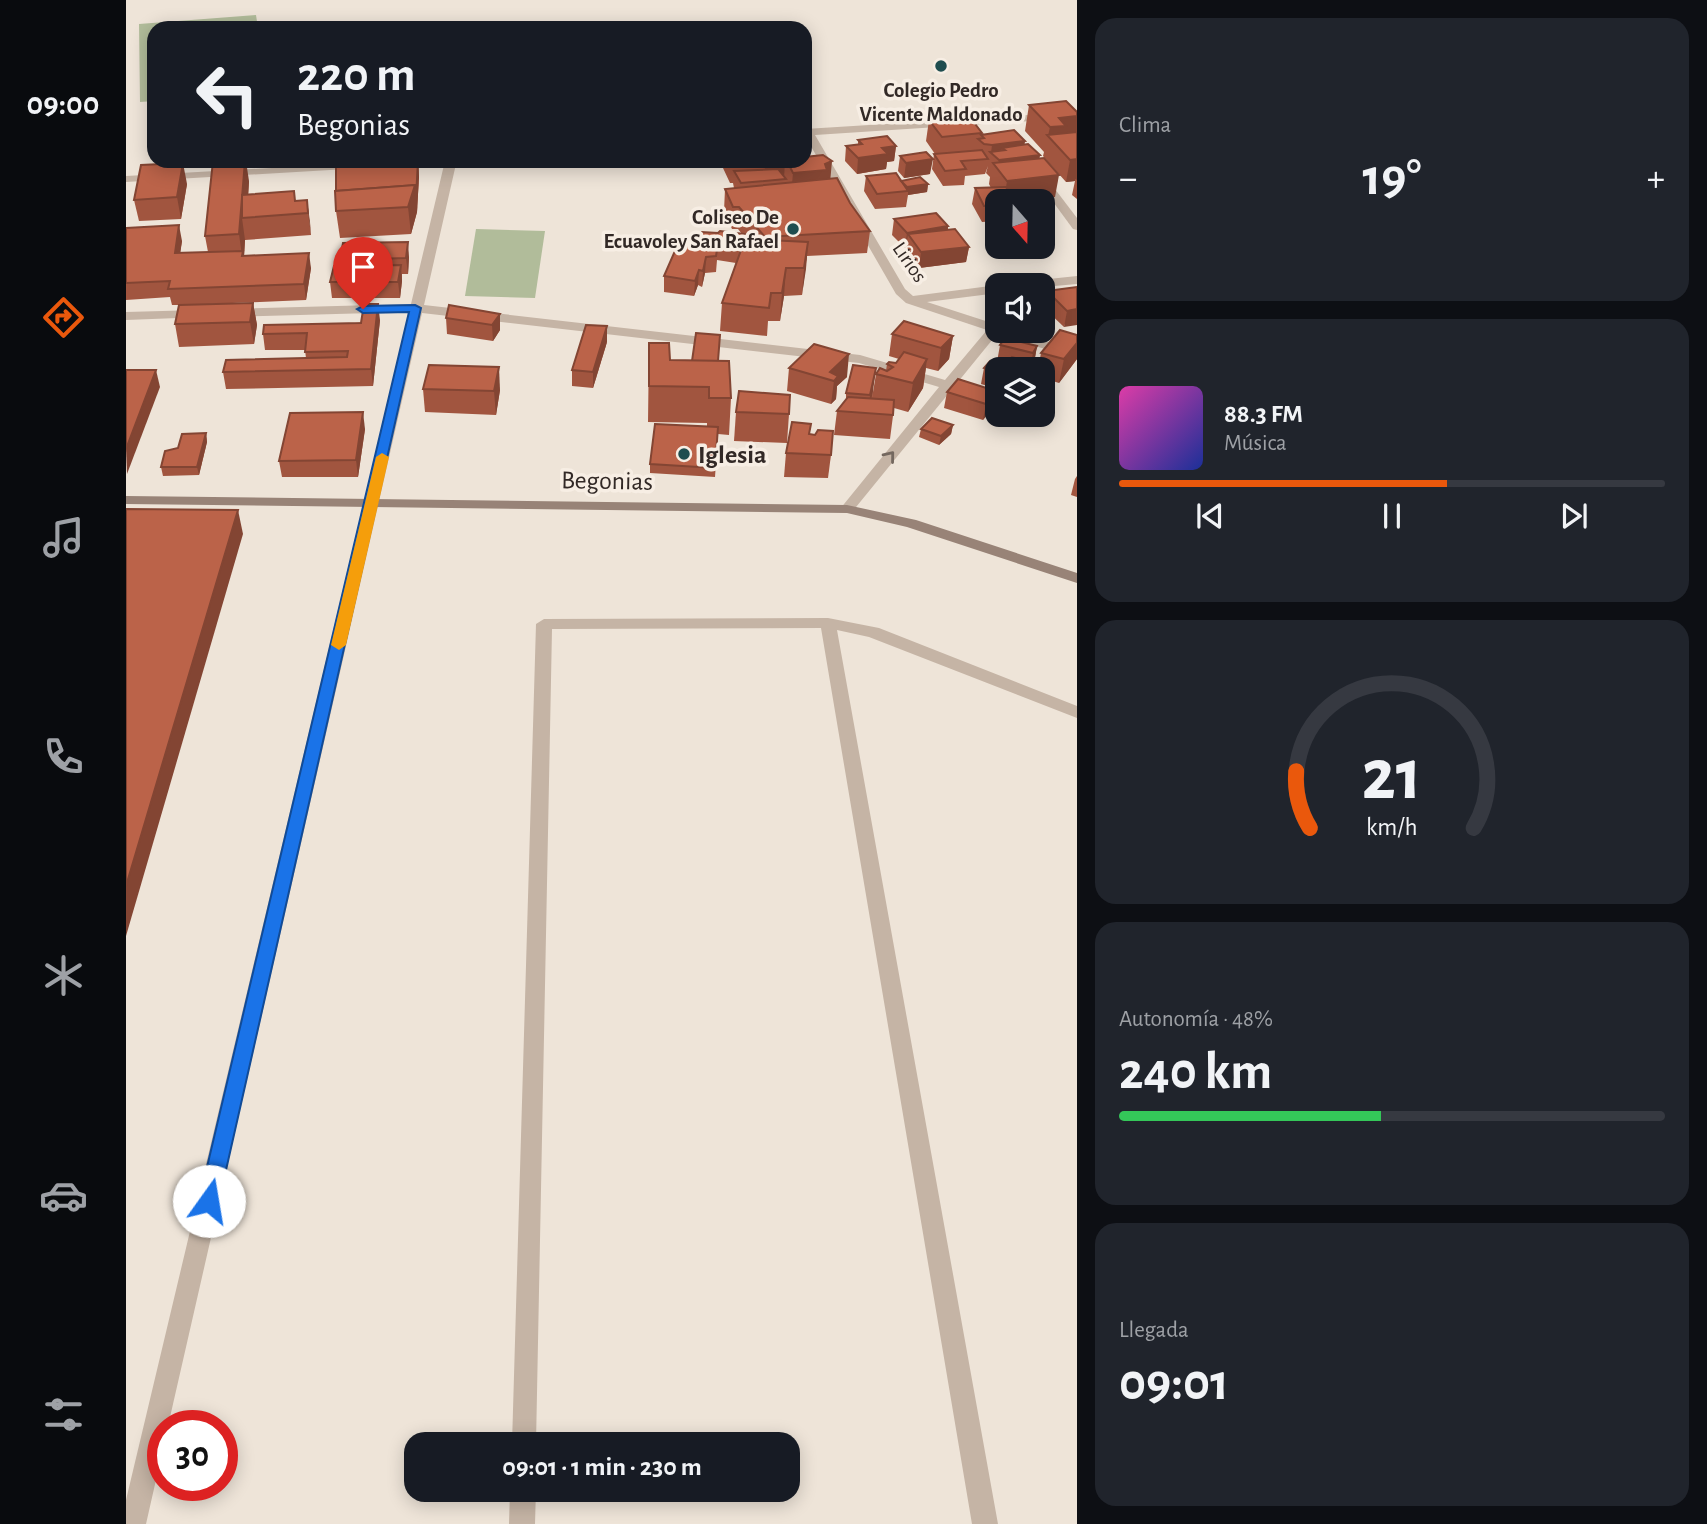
<!DOCTYPE html>
<html lang="es">
<head>
<meta charset="utf-8">
<style>
	body { margin:0; font-family:"Alegreya Sans",sans-serif; background:#20242c; color:#f1f3f6; height:100vh; display:flex; flex-direction:column; font-size:26px; white-space:nowrap }
	* { box-sizing:border-box; margin:0 }
	p { font-size:23px; color:#9ea1a6 }
	.icon { flex:none; width:38px; height:38px; fill:none; stroke:currentColor; stroke-width:2; stroke-linecap:round; stroke-linejoin:round }
	.map { position:relative; flex:1; overflow:hidden }
	.panel { display:flex; flex-direction:column; gap:18px; padding:18px; background:#0d0f14; width:630px }
	.panel>* { flex:none }
	.top-card { position:absolute; left:21px; top:21px; width:665px; height:147px; border-radius:21px; box-shadow:0 4px 18px #0003; background:#171b24; color:#f1f3f6; overflow:hidden }
	.needle { width:46px; rotate:160deg }
	.fabs { position:absolute; left:859px; top:189px; display:grid; gap:14px }
	.fabs a { display:grid; place-items:center; width:70px; height:70px; border-radius:14px; background:#171b24; box-shadow:0 4px 18px #0003; font-size:35px }
	.speed { position:absolute; left:21px; top:1410px; display:flex; gap:14px; font-size:35px; font-weight:700; text-align:center }
	.speed>* { display:grid; place-content:center; width:91px; height:91px; border-radius:50%; background:#171b24; box-shadow:0 4px 18px #0003; line-height:1 }
	.speed .limit { border:10px solid #d22; background:#fff; color:#111 }
	.pin { position:absolute; display:grid; place-items:center; width:60px; height:60px; color:#fff; margin:-72px -30px; border-radius:50% 50% 50% 0; rotate:-45deg; box-shadow:0 0 7px #0007 }
	.pin .icon { rotate:45deg }
	.me { position:absolute; width:77px; margin:-38px; rotate:13deg; stroke-linejoin:round; filter:drop-shadow(0 0 5px #0008) }
	.turn { display:flex; align-items:center; gap:24px; height:147px; padding:0 35px; font-size:32px }
	.turn .icon { width:91px; height:91px; stroke-width:2.5 }
	.turn b { display:block; font-size:49px; line-height:60px }
	.big { font-size:52px; font-weight:700; line-height:1.1 }
	.panel .card { flex:1; display:flex; flex-direction:column; justify-content:center; gap:10px; min-width:0; padding:0 24px; border-radius:21px; background:#20242c }
	.panel .dial { align-items:center; gap:0 }
	.dial svg { height:182px; overflow:visible; fill:none; stroke:#363941; stroke-width:7; stroke-linecap:round; text-anchor:middle }
	.dial text { fill:#f1f3f6; stroke:none }
	.song { display:flex; align-items:center; gap:21px }
	.cover { width:84px; height:84px; border-radius:10px; background:linear-gradient(135deg,hsl(320 70% 55%),hsl(230 70% 35%)) }
	.played { height:7px; border-radius:4px; background:linear-gradient(90deg,#ea580c 60%,#363941 60%) }
	.keys { display:flex; justify-content:space-around; direction:ltr }
	.heat { display:flex; justify-content:space-between; align-items:center; font-size:38px; direction:ltr }
	.charge { height:10px; border-radius:5px; background:linear-gradient(90deg,#34c759 48%,#363941 0) }
	.trip { position:absolute; left:278px; top:1432px; width:396px; height:70px; border-radius:21px; background:#171b24; box-shadow:0 4px 18px #0003; font-weight:700; line-height:70px; text-align:center }
	main { display:flex; flex:1; min-height:0 }
	.tabs { display:flex; flex-direction:column; width:126px; justify-content:space-around; align-items:center; background:#090b0e; color:#9ea1a6 }
	.tabs .icon { width:49px; height:49px }
	.tabs .on { color:#ea580c }
	.tabs b { font-size:32px; color:#f1f3f6 }
	.map>svg:first-child { display:block }
</style>
</head>
<body>
<main>
<nav class="tabs">
<b>09:00</b>
<svg class="icon on" aria-label="directions" viewBox="0 0 24 24"><path d="M12 3l9 9-9 9-9-9zM9 14v-3h6M13 9l2 2-2 2"/></svg>
<svg class="icon" aria-label="music" viewBox="0 0 24 24"><path d="M9 18V5l10-2v13"/><circle cx="6" cy="18" r="3"/><circle cx="16" cy="16" r="3"/></svg>
<svg class="icon" aria-label="phone" viewBox="0 0 24 24"><path d="M5 4h4l2 5-3 2q2 4 5 5l2-3 5 2v4C11 20 4 13 5 4z"/></svg>
<svg class="icon" aria-label="climate" viewBox="0 0 24 24"><path d="M12 3v18M4 7l16 10M4 17L20 7"/></svg>
<svg class="icon" aria-label="car" viewBox="0 0 24 24"><path d="M5 17H2v-5l4-1 3-4h7l3 4 3 1v5h-3M9 17h6M6 11h13"/><circle cx="7" cy="17" r="2"/><circle cx="17" cy="17" r="2"/></svg>
<svg class="icon" aria-label="filters" viewBox="0 0 24 24"><path d="M4 7h16M4 17h16"/><circle cx="9" cy="7" r="2"/><circle cx="15" cy="17" r="2"/></svg>
</nav>
<div class="map">
<svg width="951" height="1524" viewBox="0 0 951 1524">
	<rect width="100%" height="100%" fill="#eee4d8"/>
	<g fill="#b1bc9a">
		<path d="M130,15L132,28H28V101L14,102L13,24Z"/>
		<path d="M350,229L419,231L409,298L339,296Z"/>
	</g>
	<g fill="none" stroke-linecap="round" stroke-linejoin="round">
		<g fill="#c5b4a5" fill-rule="evenodd">
			<path d="M951,112V118L689,135L779,289L787,296L872,285V293L801,302L872,325V331H888L951,351V359L871,334L726,512H716L714,509L813,387L733,363L296,313L42,1426H37V1449L20,1524H0V1500L283,312L105,317L99,313L105,309L285,304L318,165L269,167L263,164L267,161H335L330,164L298,305L734,355L819,380L861,330L780,303L770,294L679,136V129Z"/>
			<path d="M234,163L240,166L238,168L0,182V176Z"/>
			<path d="M911,176H919L951,218V230L947,229L911,180Z"/>
			<path d="M951,276V284L917,287V285H898L904,281Z"/>
			<path d="M73,310L79,314L78,317L0,320V312Z"/>
			<path d="M702,618L753,628L951,706V718L743,637L711,630L872,1524H846L695,628L426,629L410,1444H386L410,624L418,619Z"/>
			<path d="M384,1489H410L409,1524H383Z"/>
		</g>
		<path fill="#988377" fill-rule="evenodd" d="M0,496L721,505L790,520L951,573V583L781,527L721,513L0,504Z"/>
	</g>
	<g fill="#a1553f">
		<path d="M903,105L951,112V199L946,195L949,181L940,182L917,156L918,152L899,131Z"/>
		<path d="M803,120L856,133V135L899,141L898,145L914,155L913,158L929,197L888,201H872V221L856,222L846,204L849,188H865L863,184L864,177L860,173L862,166L859,174L839,176L838,185L817,186L806,169L808,154H809L800,141Z"/>
		<path d="M732,140L770,146L768,161L761,162L760,169L731,174L719,161L720,146L732,144Z"/>
		<path d="M774,156L804,174L778,178L772,171Z"/>
		<path d="M679,157L704,179L724,203L744,231L741,253L681,256L676,295L658,296L654,321H642L641,336L594,331L596,303L610,263L591,260L590,272L579,273L576,287L572,285L568,296L538,292V276L568,246L616,234L612,229H606L598,211L599,189L608,188L607,183H604L597,168V164L595,161H679Z"/>
		<path d="M292,162L293,177L291,212L285,234L214,238L210,211Z"/>
		<path d="M740,176L802,184L801,192L782,195L780,207L749,209L738,191Z"/>
		<path d="M123,181L122,195L170,201L181,200L185,235L119,240L118,256L185,268L180,300L59,305L127,303L131,325L128,344L53,347L49,324L53,305H46L44,297L0,300V228L56,241L54,253L82,252L79,236Z"/>
		<path d="M61,184L55,219L13,221L8,200Z"/>
		<path d="M768,219L822,226V230L843,247L840,262L793,268L780,250V248H779L766,235Z"/>
		<path d="M283,257L282,274H276V281L274,298H206L204,282L215,266L214,260Z"/>
		<path d="M951,287L938,327L917,307L921,291Z"/>
		<path d="M374,314V330L367,341L321,334L320,318Z"/>
		<path d="M254,320L247,386L100,389L97,372L180,358L179,350H139L137,334Z"/>
		<path d="M766,334L827,336L823,359L812,371L800,368L797,388L782,412L768,408L764,439L708,435L711,411L720,400V393L747,391L746,398L750,374L760,371L761,364L770,363L773,359L763,356Z"/>
		<path d="M951,335V359L933,383L917,378V369H912L915,353Z"/>
		<path d="M481,342L467,388L446,386V370Z"/>
		<path d="M523,343L544,360L605,398L603,435L592,434L589,477L524,473V464L581,427V423L522,422Z"/>
		<path d="M874,345L911,346L907,369H872V389L855,384L858,368L871,362Z"/>
		<path d="M663,368L721,377L711,386L710,399L705,404L661,391Z"/>
		<path d="M297,389L374,390L370,415L299,412Z"/>
		<path d="M870,391L867,407L857,420L818,408L821,392Z"/>
		<path d="M610,412L663,414L661,443L608,441Z"/>
		<path d="M827,425L825,434L813,445L793,437L795,429Z"/>
		<path d="M239,429L232,477H156L153,461Z"/>
		<path d="M80,433L81,442L73,475L37,476L35,467L52,448Z"/>
		<path d="M684,435L705,455L702,478L658,477L660,453Z"/>
		<path d="M951,476V497L945,495L949,479Z"/>
	</g>
	<g fill="#834533" fill-rule="evenodd">
		<path d="M951,116V130L949,141L922,136L924,127L933,118Z"/>
		<path d="M899,141L896,157L914,155L910,176L871,169L873,160L865,153L866,145ZM876,148L879,150L874,160Z"/>
		<path d="M770,146L768,161L761,162L760,169L731,174L732,158L756,148Z"/>
		<path d="M807,159L804,174L778,178L780,163Z"/>
		<path d="M951,159V180L949,179V181L940,182L944,160Z"/>
		<path d="M119,161H120L123,181L121,218H116L119,240L118,257L116,256L113,234Z"/>
		<path d="M654,161H659L658,178L638,181L639,166Z"/>
		<path d="M706,161L704,183L665,195L667,173Z"/>
		<path d="M292,162L293,177L291,212L285,234L282,207Z"/>
		<path d="M57,163L61,184L55,219L51,197Z"/>
		<path d="M933,175L929,197L878,201L881,181Z"/>
		<path d="M802,184L801,192L782,195V191H780L781,187Z"/>
		<path d="M181,200L184,222L185,235L182,213Z"/>
		<path d="M53,225L56,241L52,269L49,253Z"/>
		<path d="M822,226L820,242L782,234L780,248H779L781,233Z"/>
		<path d="M282,242L283,257L282,274L280,258Z"/>
		<path d="M682,242L680,269L676,295L678,268Z"/>
		<path d="M843,247L840,262L793,268L795,252Z"/>
		<path d="M183,253L185,268L180,300L178,284Z"/>
		<path d="M580,257L579,273L576,287L577,271Z"/>
		<path d="M275,265L276,281L274,298L272,282Z"/>
		<path d="M660,268L658,296L654,321L656,293Z"/>
		<path d="M573,270L572,285L568,296L569,281Z"/>
		<path d="M127,303L131,325L128,344L124,322Z"/>
		<path d="M252,304L254,320L247,386L245,369Z"/>
		<path d="M951,309V325L938,327L941,311Z"/>
		<path d="M374,314V330L367,341L366,325Z"/>
		<path d="M481,326V342L467,388V372Z"/>
		<path d="M827,336L823,359L812,371L815,348Z"/>
		<path d="M951,343V359L933,383L938,359Z"/>
		<path d="M911,346L907,369H904L907,353Z"/>
		<path d="M723,354L721,377L711,386L710,399L705,404L708,381L704,372Z"/>
		<path d="M801,359L797,388L782,412L787,383Z"/>
		<path d="M373,367L374,390L370,415L368,391Z"/>
		<path d="M750,368L747,391L742,414L744,395Z"/>
		<path d="M30,370L34,387L1,474L0,449Z"/>
		<path d="M870,391L867,407L857,420L860,404Z"/>
		<path d="M237,412L239,429L232,477L230,460Z"/>
		<path d="M827,425L825,434L813,445L815,436Z"/>
		<path d="M80,433L81,442L73,475L71,467Z"/>
		<path d="M112,510L117,534L0,936V886Z"/>
	</g>
	<g fill="#bb6349" stroke="#834533" stroke-width="2">
		<path d="M940,101L951,112V116L933,118L940,126L924,127L903,105Z"/>
		<path d="M843,116L856,133L816,137L803,120Z"/>
		<path d="M888,130L899,141L866,145L858,144L852,139L858,138L855,135Z"/>
		<path d="M951,132V159L944,160L921,135Z"/>
		<path d="M761,136L770,146L756,148L762,154L732,158L720,146L736,144L732,140Z"/>
		<path d="M902,144L914,155L873,160L864,152L879,150L876,148Z"/>
		<path d="M856,150L862,159L835,161L840,169L819,171L808,154Z"/>
		<path d="M800,152L807,159L780,163L774,156Z"/>
		<path d="M697,155L706,161L699,164L701,170L667,173L661,161H679V157Z"/>
		<path d="M918,158L933,175L881,181L867,163Z"/>
		<path d="M87,161H119L113,234L79,236Z"/>
		<path d="M638,161H658L660,163L639,166Z"/>
		<path d="M292,162L290,196L289,185L210,191V165Z"/>
		<path d="M57,163L51,197L8,200L15,165Z"/>
		<path d="M652,169L660,179L615,183L608,171Z"/>
		<path d="M770,173L782,191L751,194L740,176Z"/>
		<path d="M794,177L802,184L781,187L775,181Z"/>
		<path d="M711,178L724,203L744,231L639,237L613,207H607L599,189Z"/>
		<path d="M289,185L282,207L210,211L209,191Z"/>
		<path d="M880,187L888,201H872V206H858L849,188Z"/>
		<path d="M168,191L169,201L181,200L182,213L116,218V195Z"/>
		<path d="M810,213L822,226L781,233L768,219Z"/>
		<path d="M53,225L49,253L117,251L116,256L183,253L178,284L42,289L44,281L0,283V228Z"/>
		<path d="M829,229L843,247L795,252L782,234Z"/>
		<path d="M594,231L627,235L625,239H619L615,248L579,243L576,247L591,250L590,256L580,257L577,271L573,270L569,281L538,276L552,244L568,246L576,232L592,233Z"/>
		<path d="M619,239L682,242L678,268H660L656,293H645L643,308L596,303Z"/>
		<path d="M282,242L280,258L214,260L217,243Z"/>
		<path d="M275,265L272,282H204L208,266Z"/>
		<path d="M951,287V309L941,311L921,291Z"/>
		<path d="M127,303L124,322L49,324L53,305Z"/>
		<path d="M238,304H252L245,369L97,372L100,360L221,357L222,351L179,352L181,333L137,334L138,325L235,323Z"/>
		<path d="M323,305L374,314L366,325L320,318Z"/>
		<path d="M778,321L827,336L815,348L766,334Z"/>
		<path d="M460,325L481,326L467,372L446,370Z"/>
		<path d="M934,330L951,335V343L938,359L915,353Z"/>
		<path d="M570,333L594,335L592,361H566Z"/>
		<path d="M879,338L911,346L907,353L874,345Z"/>
		<path d="M523,343H543L544,360L603,361L605,398H583V387L523,386Z"/>
		<path d="M688,344L723,354L704,372L712,376L708,381L663,368Z"/>
		<path d="M778,352L801,359L787,383L750,374L754,368L761,371L767,367L761,364L763,362L770,363Z"/>
		<path d="M886,357L903,362L897,369H872V372L858,368L864,361L880,365Z"/>
		<path d="M303,365L373,367L368,391L297,389Z"/>
		<path d="M727,365L750,368L744,395L720,393Z"/>
		<path d="M0,370H30L0,449Z"/>
		<path d="M832,379L870,391L860,404L821,392Z"/>
		<path d="M613,391L664,395L663,414L610,412Z"/>
		<path d="M722,397L768,400L767,415L711,411Z"/>
		<path d="M237,412L230,460L153,461L164,413Z"/>
		<path d="M806,418L827,425L815,436L795,429Z"/>
		<path d="M666,422L685,424L683,434L689,435L692,430L707,431L705,455L660,453Z"/>
		<path d="M529,424L592,427L589,468L524,464Z"/>
		<path d="M80,433L71,467H35L39,451L52,448L56,434Z"/>
		<path d="M0,509L112,510L0,886Z"/>
	</g>
	<defs><path id="oneway-chevron" d="M-2-3.5L2.5 0L-2 3.5" fill="none" stroke-width="1.6" stroke-linecap="round" stroke-linejoin="round" transform="scale(1.75)"/></defs>
	<use stroke="#74685f" href="#oneway-chevron" transform="translate(764 456) rotate(-51)"/>
	<path fill="#1a73e8" stroke="#114b97" stroke-width="2" d="M289,305L295,308L93,1201L90,1208L83,1210L76,1208L73,1201L283,312L237,313L231,309L237,306Z"/>
	<path fill="#f59e0b" d="M256,453L263,457L220,645L213,650L205,645L250,457Z"/>
	<g fill="#1f4d4f" stroke="#f7eee4" stroke-width="2.5">
		<circle cx="815" cy="66" r="7"/>
		<circle cx="667" cy="229" r="7"/>
		<circle cx="558" cy="454" r="7"/>
	</g>
	<g text-anchor="middle" stroke-width="7" stroke-linejoin="round" paint-order="stroke">
		<g font-size="21" font-weight="bold" fill="#322926" stroke="#f7eee4">
			<text x="815" y="97">Colegio Pedro<tspan x="815" dy="24">Vicente Maldonado</tspan></text>
			<text x="653" y="224" text-anchor="end">Coliseo De<tspan x="653" dy="24">Ecuavoley San Rafael</tspan></text>
		</g>
		<g font-size="21" fill="#322926" stroke="#f7eee4">
			<text transform="translate(784 262) rotate(55)" y="7">Lirios</text>
		</g>
		<g font-size="26" font-weight="bold" fill="#322926" stroke="#f7eee4" text-anchor="start">
			<text x="572" y="463">Iglesia</text>
		</g>
		<g font-size="26" fill="#322926" stroke="#f7eee4">
			<text transform="translate(481 480) rotate(1)" y="9">Begonias</text>
		</g>
	</g>
</svg>
<div class="fabs">
<a><svg class="needle" viewBox="-14 -14 28 28"><path d="M0-13l5 13h-10z" fill="#e53935"/><path d="M0 13l5-13h-10z" fill="#9ea1a6"/></svg></a>
<a><svg class="icon" aria-label="sound" viewBox="0 0 24 24"><path d="M4 9h4l5-4v14l-5-4H4zM17 9q2 3 0 6"/></svg></a>
<a><svg class="icon" aria-label="layers" viewBox="0 0 24 24"><path d="M12 4l9 5-9 5-9-5zM3 14l9 5 9-5"/></svg></a>
</div>
<div class="speed"><div class="limit">30</div></div>
<div class="pin" style="left:237px;top:309px;background:#d93025"><svg class="icon" aria-label="arrive" viewBox="0 0 24 24"><path d="M6 21V4h12l-3 4 3 4H6"/></svg></div>
<svg class="me" style="left:83px;top:1201px" viewBox="-20 -20 40 40"><circle r="19" fill="#fff"/><path d="M0-13L10 11 0 6-10 11z" fill="#1a73e8"/></svg>
<div class="trip">09:01 · 1 min · 230 m</div>
<div class="top-card">
<div class="turn"><svg class="icon" aria-label="left" viewBox="0 0 24 24"><path d="M17 20v-9H6M10 6l-5 5 5 5"/></svg><div><b>220 m</b>Begonias</div></div>
</div>
</div>
<section class="panel">
<div class="card"><p>Clima</p>
<div class="heat"><a>−</a><b class="big">19°</b><a>+</a></div>
</div>
<div class="card">
<div class="song"><i class="cover"></i><div><b>88.3 FM</b><p>Música</p></div></div>
<div class="played"></div>
<div class="keys"><svg class="icon" aria-label="previous" viewBox="0 0 24 24"><path d="M18 5L8 12l10 7zM5 5v14"/></svg><svg class="icon" aria-label="pause" viewBox="0 0 24 24"><path d="M8 5v14M16 5v14"/></svg><svg class="icon" aria-label="next" viewBox="0 0 24 24"><path d="M6 5l10 7-10 7zM19 5v14"/></svg></div>
</div>
<div class="card dial"><svg viewBox="0 0 100 80">
<path d="M14 69A42 42 0 1 1 86 69"/>
<path d="M14 69A42 42 0 0 1 8 44" stroke="#ea580c"/>
<text x="50" y="56" font-size="32" font-weight="700">21</text>
<text x="50" y="72" font-size="11">km/h</text>
</svg></div>
<div class="card"><p>Autonomía · 48%</p><b class="big">240 km</b><div class="charge"></div></div>
<div class="card"><p>Llegada</p><b class="big">09:01</b></div>
</section>
</main>
</body>
</html>
